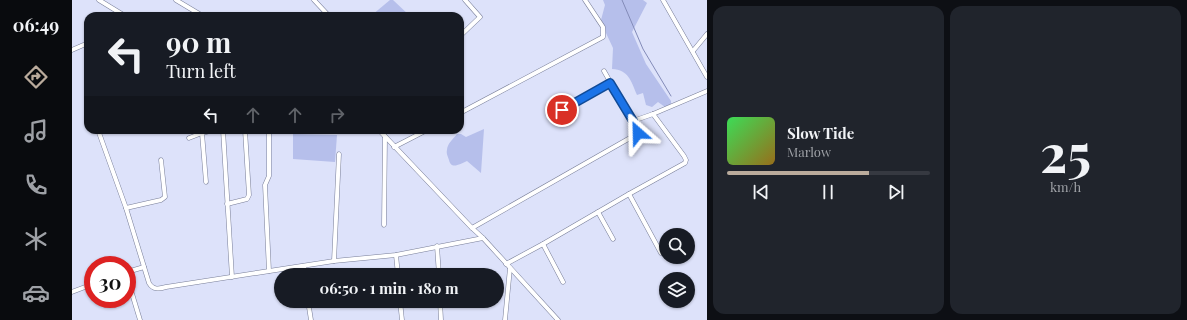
<!DOCTYPE html>
<html lang="en">
<head>
<meta charset="utf-8">
<style>
	body { margin:0; font-family:"Playfair Display",serif; background:#20242c; color:#f1f3f6; height:100vh; display:flex; flex-direction:column; font-size:15px; white-space:nowrap }
	* { box-sizing:border-box; margin:0 }
	p { font-size:13px; color:#9ea1a6 }
	.icon { flex:none; width:22px; height:22px; fill:none; stroke:currentColor; stroke-width:2; stroke-linecap:round; stroke-linejoin:round }
	.map { position:relative; flex:1; overflow:hidden }
	.details { display:flex; flex-direction:column; gap:6px; padding:6px; background:#0d0f14; width:480px }
	.details>* { flex:none }
	.hud { position:absolute; left:12px; top:12px; width:380px; height:122px; border-radius:12px; box-shadow:0 1px 3px #0004; background:#171b24; color:#f1f3f6; overflow:hidden }
	.buttons { position:absolute; left:587px; top:228px; display:grid; gap:8px }
	.buttons a { display:grid; place-items:center; width:36px; height:36px; border-radius:50%; background:#171b24; box-shadow:0 1px 3px #0004; font-size:20px }
	.speed { position:absolute; left:12px; top:256px; display:flex; gap:8px; font-size:20px; font-weight:700; text-align:center }
	.speed>* { display:grid; place-content:center; width:52px; height:52px; border-radius:50%; background:#171b24; box-shadow:0 1px 3px #0004; line-height:1 }
	.speed .limit { border:6px solid #d22; background:#fff; color:#111 }
	.pin { position:absolute; display:grid; place-items:center; width:34px; height:34px; color:#fff; margin:-17px; border:2px solid #fff; border-radius:50%; box-shadow:0 1px 4px #0007 }
	.me { position:absolute; width:44px; margin:-22px; rotate:335deg; stroke-linejoin:round; filter:drop-shadow(0 0 3px #0008) }
	.turn { display:flex; align-items:center; gap:14px; height:84px; padding:0 16px; font-size:18px }
	.turn .icon { width:52px; height:52px; stroke-width:2.5 }
	.turn b { display:block; font-size:28px; line-height:34px }
	.lanes { display:flex; align-items:center; height:38px; padding:0 16px; background:#0003; justify-content:center; gap:20px; direction:ltr }
	.lanes .off { opacity:.35 }
	.details .tile { flex:1; display:flex; flex-direction:column; justify-content:center; gap:6px; min-width:0; padding:0 14px; border-radius:12px; background:#20242c }
	.details .dial { align-items:center; gap:0 }
	.dial b { font-size:52px; line-height:1 }
	.song { display:flex; align-items:center; gap:12px }
	.cover { width:48px; height:48px; border-radius:6px; background:linear-gradient(135deg,hsl(130 70% 55%),hsl(40 70% 35%)) }
	.played { height:4px; border-radius:2px; background:linear-gradient(90deg,#baab9c 70%,#363941 70%) }
	.keys { display:flex; justify-content:space-around; direction:ltr }
	.details .tiles { flex:1; display:grid; gap:6px; grid-template-columns:repeat(2,1fr) }
	.trip { position:absolute; left:202px; top:268px; width:230px; height:40px; border-radius:20px; background:#171b24; box-shadow:0 1px 3px #0004; font-weight:700; line-height:40px; text-align:center }
	main { display:flex; flex:1; min-height:0 }
	.tab-bar { display:flex; flex-direction:column; width:72px; justify-content:space-around; align-items:center; background:#090b0e; color:#9ea1a6 }
	.tab-bar .icon { width:28px; height:28px }
	.tab-bar .on { color:#baab9c }
	.tab-bar b { font-size:18px; color:#f1f3f6 }
	.map>svg:first-child { display:block }
</style>
</head>
<body>
<main>
<nav class="tab-bar">
<b>06:49</b>
<svg class="icon on" aria-label="directions" viewBox="0 0 24 24"><path d="M12 3l9 9-9 9-9-9zM9 14v-3h6M13 9l2 2-2 2"/></svg>
<svg class="icon" aria-label="music" viewBox="0 0 24 24"><path d="M9 18V5l10-2v13"/><circle cx="6" cy="18" r="3"/><circle cx="16" cy="16" r="3"/></svg>
<svg class="icon" aria-label="phone" viewBox="0 0 24 24"><path d="M5 4h4l2 5-3 2q2 4 5 5l2-3 5 2v4C11 20 4 13 5 4z"/></svg>
<svg class="icon" aria-label="climate" viewBox="0 0 24 24"><path d="M12 3v18M4 7l16 10M4 17L20 7"/></svg>
<svg class="icon" aria-label="car" viewBox="0 0 24 24"><path d="M5 17H2v-5l4-1 3-4h7l3 4 3 1v5h-3M9 17h6M6 11h13"/><circle cx="7" cy="17" r="2"/><circle cx="17" cy="17" r="2"/></svg>
</nav>
<div class="map">
<svg width="635" height="320" viewBox="0 0 635 320">
	<rect width="100%" height="100%" fill="#dde2fa"/>
	<g fill="#b6bfeb">
		<path d="M318,0H321L338,16H301L300,15Z"/>
		<path d="M531,0H571L575,3L560,32L574,64L599,101V104L593,107L586,102L580,107L574,105L571,93L565,95C559,81 557,70 540,69L541,48L534,33L533,27L529,20L533,5Z"/>
		<path d="M412,129L409,173L395,161C388,164 379,170 377,160C376,157 374,153 375,150C375,144 381,139 385,134H389L394,137Z"/>
		<path d="M221,134L265,135L263,162L221,159Z"/>
	</g>
	<g fill="none" stroke-linecap="round" stroke-linejoin="round">
		<path stroke="#838bb8" stroke-width="1" d="M550,0L571,49L599,96"/>
		<defs>
			<g id="minor">
				<path d="M27,0L53,16"/>
				<path d="M104,0L129,15"/>
				<path d="M242,0L257,16"/>
				<path d="M591,0L635,77"/>
				<path d="M388,36L408,17L393,0"/>
				<path d="M0,50L16,43"/>
				<path d="M621,51L635,34"/>
				<path d="M16,94V95"/>
				<path d="M388,113L531,37V27L513,0"/>
				<path d="M478,117L538,83"/>
				<path d="M561,121L581,114L635,91"/>
				<path d="M26,130L54,208L77,283C81,290 87,289 94,287L262,261L324,255L411,238"/>
				<path d="M151,130L160,277"/>
				<path d="M197,130V176L193,185L197,271"/>
				<path d="M307,130L400,228L411,238L486,320"/>
				<path d="M117,138L130,133"/>
				<path d="M322,147L355,130"/>
				<path d="M134,182L130,133L142,130"/>
				<path d="M557,194L589,253"/>
				<path d="M155,204L175,199L177,195L173,130"/>
				<path d="M54,208L89,200L93,197L89,160"/>
				<path d="M526,212L541,239"/>
				<path d="M312,225L313,137"/>
				<path d="M400,228L565,134L566,131L532,71"/>
				<path d="M471,244L491,282"/>
				<path d="M365,246L367,275"/>
				<path d="M324,255L326,275"/>
				<path d="M262,261L267,154"/>
				<path d="M434,264L471,244L557,194L613,163L614,160L612,156L581,114"/>
				<path d="M232,266L233,275"/>
				<path d="M55,272L72,267"/>
				<path d="M55,277L68,320"/>
				<path d="M0,292L21,284"/>
				<path d="M236,301L239,320"/>
				<path d="M328,301L330,320"/>
				<path d="M368,301L369,320"/>
				<path d="M433,320L438,268"/>
			</g>
		</defs>
		<use href="#minor" stroke="#787e98" stroke-width="5"/>
		<use href="#minor" stroke="#fff" stroke-width="4"/>
	</g>
	<g fill="none" stroke-linecap="round" stroke-linejoin="round">
		<defs>
			<path id="route" d="M490,110L538,83L561,121L566,133"/>
		</defs>
		<use href="#route" stroke="#114b97" stroke-width="10"/>
		<use href="#route" stroke="#1a73e8" stroke-width="7"/>
	</g>
</svg>
<div class="buttons">
<a><svg class="icon" aria-label="search" viewBox="0 0 24 24"><circle cx="10" cy="10" r="6"/><path d="M15 15l6 6"/></svg></a>
<a><svg class="icon" aria-label="layers" viewBox="0 0 24 24"><path d="M12 4l9 5-9 5-9-5zM3 14l9 5 9-5"/></svg></a>
</div>
<div class="speed"><div class="limit">30</div></div>
<div class="pin" style="left:490px;top:110px;background:#d93025"><svg class="icon" aria-label="arrive" viewBox="0 0 24 24"><path d="M6 21V4h12l-3 4 3 4H6"/></svg></div>
<svg class="me" style="left:566px;top:133px" viewBox="-20 -20 40 40"><path d="M0-17L14 15 0 8-14 15z" fill="#1a73e8" stroke="#fff" stroke-width="4"/></svg>
<div class="trip">06:50 · 1 min · 180 m</div>
<div class="hud">
<div class="turn"><svg class="icon" aria-label="left" viewBox="0 0 24 24"><path d="M17 20v-9H6M10 6l-5 5 5 5"/></svg><div><b>90 m</b>Turn left</div></div>
<div class="lanes"><svg class="icon" aria-label="left" viewBox="0 0 24 24"><path d="M17 20v-9H6M10 6l-5 5 5 5"/></svg><svg class="icon off" aria-label="ahead" viewBox="0 0 24 24"><path d="M12 20V5M6 11l6-6 6 6"/></svg><svg class="icon off" aria-label="ahead" viewBox="0 0 24 24"><path d="M12 20V5M6 11l6-6 6 6"/></svg><svg class="icon off" aria-label="right" viewBox="0 0 24 24"><path d="M7 20v-9h11M14 6l5 5-5 5"/></svg></div>
</div>
</div>
<section class="details">
<div class="tiles">
<div class="tile">
<div class="song"><i class="cover"></i><div><b>Slow Tide</b><p>Marlow</p></div></div>
<div class="played"></div>
<div class="keys"><svg class="icon" aria-label="previous" viewBox="0 0 24 24"><path d="M18 5L8 12l10 7zM5 5v14"/></svg><svg class="icon" aria-label="pause" viewBox="0 0 24 24"><path d="M8 5v14M16 5v14"/></svg><svg class="icon" aria-label="next" viewBox="0 0 24 24"><path d="M6 5l10 7-10 7zM19 5v14"/></svg></div>
</div>
<div class="tile dial"><b>25</b><p>km/h</p></div>
</div>
</section>
</main>
</body>
</html>
